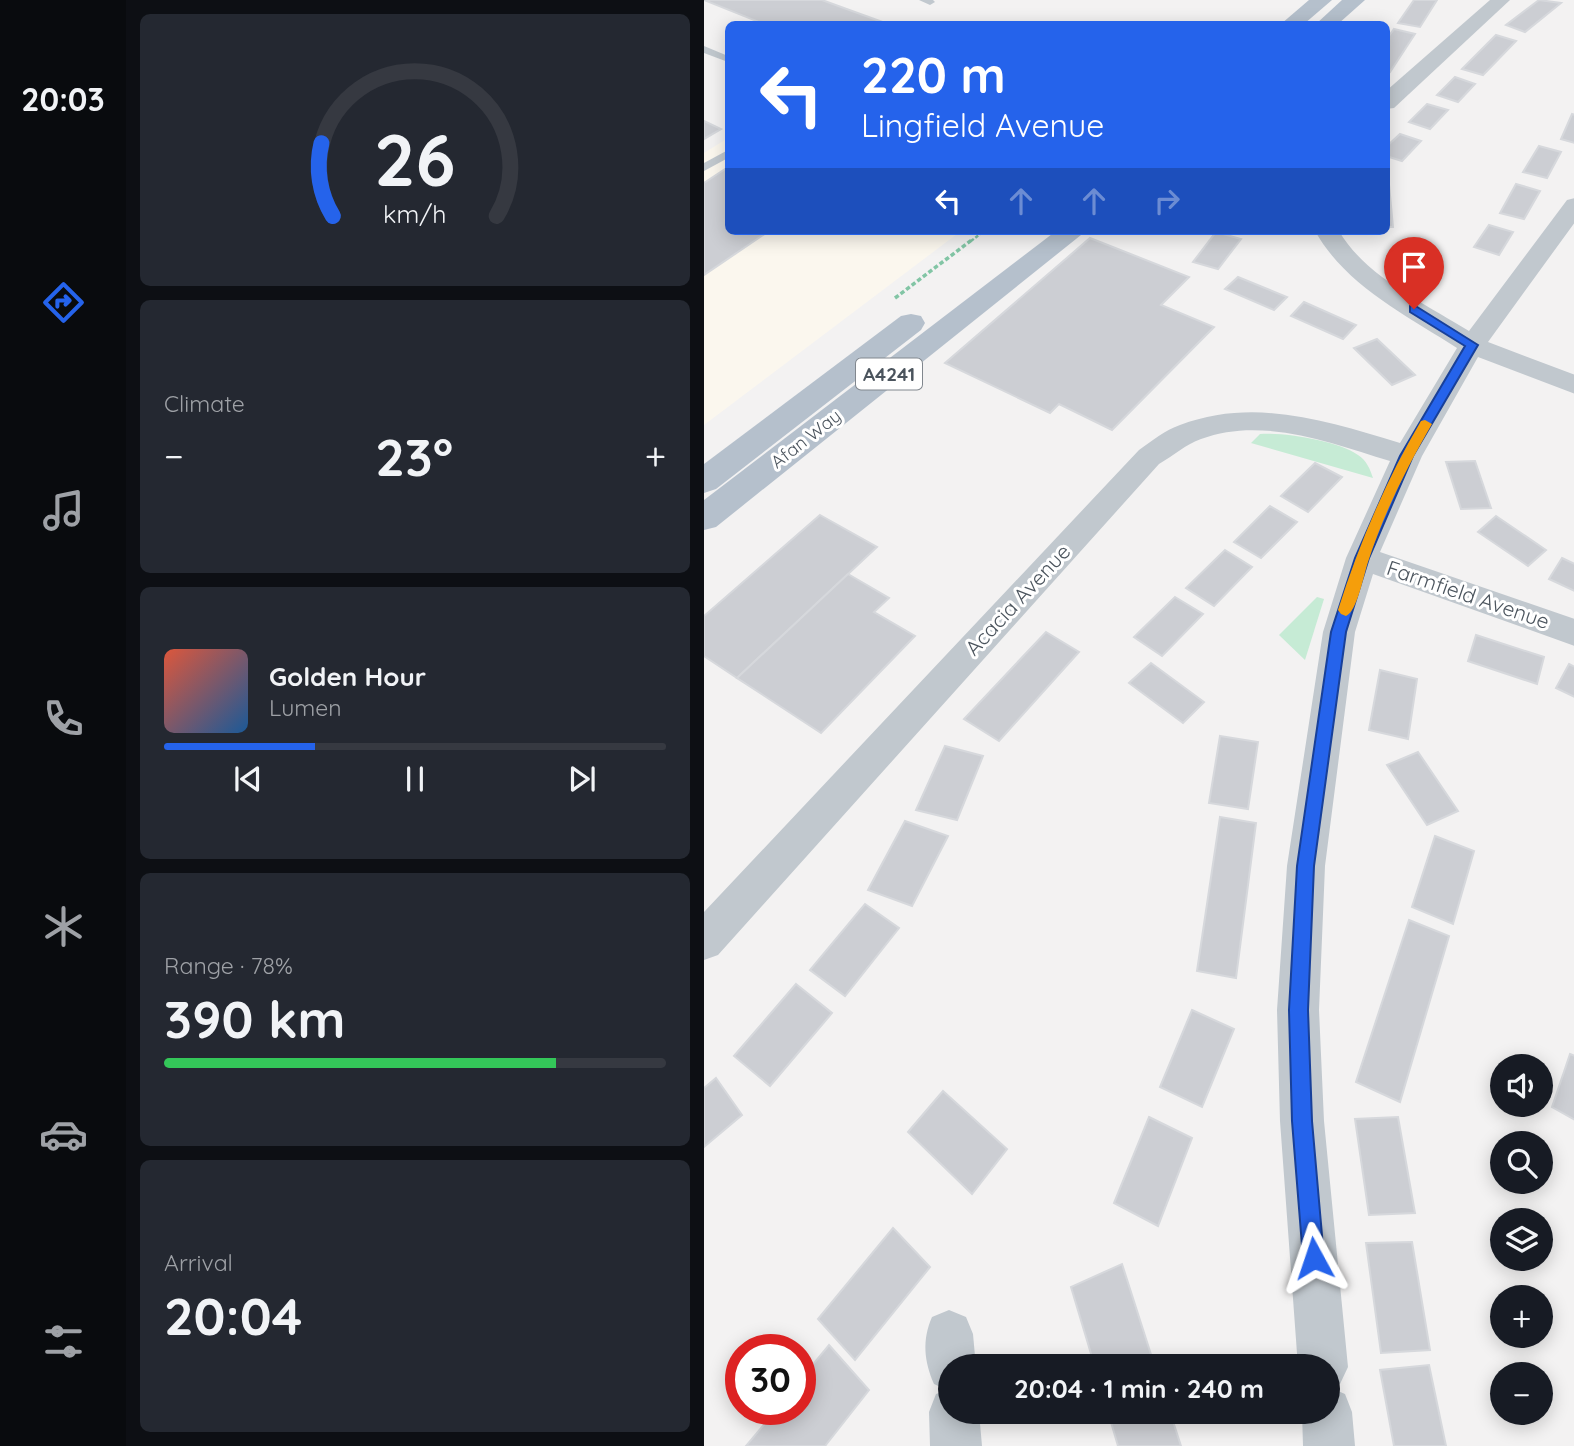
<!DOCTYPE html>
<html lang="en">
<head>
<meta charset="utf-8">
<style>
	body { margin:0; font-family:Quicksand,sans-serif; background:#242831; color:#f1f3f6; height:100vh; display:flex; flex-direction:column; font-size:26px; white-space:nowrap }
	* { box-sizing:border-box; margin:0 }
	p { font-size:23px; color:#9ea1a6 }
	.icon { flex:none; width:38px; height:38px; fill:none; stroke:currentColor; stroke-width:2; stroke-linecap:round; stroke-linejoin:round }
	.map { position:relative; flex:1; overflow:hidden }
	.side { display:flex; flex-direction:column; gap:14px; padding:14px; background:#0d0f14; width:578px }
	.side>* { flex:none }
	.top-card { position:absolute; left:21px; top:21px; width:665px; height:214px; border-radius:10px; box-shadow:0 4px 18px #0003; background:#2563eb; color:#fff; overflow:hidden }
	.fabs { position:absolute; left:786px; top:1054px; display:grid; gap:14px }
	.fabs a { display:grid; place-items:center; width:63px; height:63px; border-radius:50%; background:#171b24; box-shadow:0 4px 18px #0003; font-size:35px }
	.speed { position:absolute; left:21px; top:1334px; display:flex; gap:14px; font-size:35px; font-weight:700; text-align:center }
	.speed>* { display:grid; place-content:center; width:91px; height:91px; border-radius:50%; background:#171b24; box-shadow:0 4px 18px #0003; line-height:1 }
	.speed .limit { border:10px solid #d22; background:#fff; color:#111 }
	.pin { position:absolute; display:grid; place-items:center; width:60px; height:60px; color:#fff; margin:-72px -30px; border-radius:50% 50% 50% 0; rotate:-45deg; box-shadow:0 0 7px #0007 }
	.pin .icon { rotate:45deg }
	.me { position:absolute; width:77px; margin:-38px; rotate:355deg; stroke-linejoin:round; filter:drop-shadow(0 0 5px #0008) }
	.turn { display:flex; align-items:center; gap:24px; height:147px; padding:0 21px; font-size:32px }
	.turn .icon { width:91px; height:91px; stroke-width:2.5 }
	.turn b { display:block; font-size:49px; line-height:60px }
	.lanes { display:flex; align-items:center; height:66px; padding:0 21px; background:#0003; justify-content:center; gap:35px; direction:ltr }
	.lanes .off { opacity:.35 }
	.big { font-size:52px; font-weight:700; line-height:1.1 }
	.side .tile { flex:1; display:flex; flex-direction:column; justify-content:center; gap:10px; min-width:0; padding:0 24px; border-radius:10px; background:#242831 }
	.side .dial { align-items:center; gap:0 }
	.dial svg { height:182px; overflow:visible; fill:none; stroke:#363941; stroke-width:7; stroke-linecap:round; text-anchor:middle }
	.dial text { fill:#f1f3f6; stroke:none }
	.song { display:flex; align-items:center; gap:21px }
	.cover { width:84px; height:84px; border-radius:10px; background:linear-gradient(135deg,hsl(10 70% 55%),hsl(210 70% 35%)) }
	.played { height:7px; border-radius:4px; background:linear-gradient(90deg,#2563eb 30%,#363941 30%) }
	.keys { display:flex; justify-content:space-around; direction:ltr }
	.heat { display:flex; justify-content:space-between; align-items:center; font-size:38px; direction:ltr }
	.charge { height:10px; border-radius:5px; background:linear-gradient(90deg,#34c759 78%,#363941 0) }
	.trip { position:absolute; left:234px; top:1354px; width:402px; height:70px; border-radius:35px; background:#171b24; box-shadow:0 4px 18px #0003; font-weight:700; line-height:70px; text-align:center }
	main { display:flex; flex:1; min-height:0 }
	.tab-bar { display:flex; flex-direction:column; width:126px; justify-content:space-around; align-items:center; background:#090b0e; color:#9ea1a6 }
	.tab-bar .icon { width:49px; height:49px }
	.tab-bar .selected { color:#2563eb }
	.tab-bar b { font-size:32px; color:#f1f3f6 }
	.map>svg:first-child { display:block }
</style>
</head>
<body>
<main>
<nav class="tab-bar">
<b>20:03</b>
<svg class="icon selected" aria-label="directions" viewBox="0 0 24 24"><path d="M12 3l9 9-9 9-9-9zM9 14v-3h6M13 9l2 2-2 2"/></svg>
<svg class="icon" aria-label="music" viewBox="0 0 24 24"><path d="M9 18V5l10-2v13"/><circle cx="6" cy="18" r="3"/><circle cx="16" cy="16" r="3"/></svg>
<svg class="icon" aria-label="phone" viewBox="0 0 24 24"><path d="M5 4h4l2 5-3 2q2 4 5 5l2-3 5 2v4C11 20 4 13 5 4z"/></svg>
<svg class="icon" aria-label="climate" viewBox="0 0 24 24"><path d="M12 3v18M4 7l16 10M4 17L20 7"/></svg>
<svg class="icon" aria-label="car" viewBox="0 0 24 24"><path d="M5 17H2v-5l4-1 3-4h7l3 4 3 1v5h-3M9 17h6M6 11h13"/><circle cx="7" cy="17" r="2"/><circle cx="17" cy="17" r="2"/></svg>
<svg class="icon" aria-label="filters" viewBox="0 0 24 24"><path d="M4 7h16M4 17h16"/><circle cx="9" cy="7" r="2"/><circle cx="15" cy="17" r="2"/></svg>
</nav>
<section class="side">
<div class="tile dial"><svg viewBox="0 0 100 80">
<path d="M14 69A42 42 0 1 1 86 69"/>
<path d="M14 69A42 42 0 0 1 9 37" stroke="#2563eb"/>
<text x="50" y="56" font-size="32" font-weight="700">26</text>
<text x="50" y="72" font-size="11">km/h</text>
</svg></div>
<div class="tile"><p>Climate</p>
<div class="heat"><a>−</a><b class="big">23°</b><a>+</a></div>
</div>
<div class="tile">
<div class="song"><i class="cover"></i><div><b>Golden Hour</b><p>Lumen</p></div></div>
<div class="played"></div>
<div class="keys"><svg class="icon" aria-label="previous" viewBox="0 0 24 24"><path d="M18 5L8 12l10 7zM5 5v14"/></svg><svg class="icon" aria-label="pause" viewBox="0 0 24 24"><path d="M8 5v14M16 5v14"/></svg><svg class="icon" aria-label="next" viewBox="0 0 24 24"><path d="M6 5l10 7-10 7zM19 5v14"/></svg></div>
</div>
<div class="tile"><p>Range · 78%</p><b class="big">390 km</b><div class="charge"></div></div>
<div class="tile"><p>Arrival</p><b class="big">20:04</b></div>
</section>
<div class="map">
<svg width="871" height="1446" viewBox="0 0 871 1446">
	<rect width="100%" height="100%" fill="#f3f2f2"/>
	<path fill="#fbf7ee" d="M24,138V231H257L0,425V153Z"/>
	<g fill="#c6ebd5">
		<path d="M556,434C580,432 635,441 654,455C663,461 666,469 669,478L547,443Z"/>
		<path d="M613,597L620,599L601,660L575,635Z"/>
	</g>
	<g fill="#ccced3" stroke="#d6d8dc" stroke-width="2">
		<path d="M0,0H118L184,24H60Z"/>
		<path d="M710,0H733L716,27L694,23Z"/>
		<path d="M835,0L857,3L821,32L802,25Z"/>
		<path d="M690,29L711,34L686,72L682,71V40Z"/>
		<path d="M792,35L812,41L779,75L758,69Z"/>
		<path d="M751,77L771,84L754,102L733,95Z"/>
		<path d="M723,104L744,110L726,129L705,122Z"/>
		<path d="M868,114L871,115V143L857,139Z"/>
		<path d="M0,121L17,129L0,139Z"/>
		<path d="M696,134L717,141L698,161L682,156V147Z"/>
		<path d="M835,146L857,152L843,178L819,172Z"/>
		<path d="M24,167V231H65L0,275V183Z"/>
		<path d="M682,174H684L689,227H682Z"/>
		<path d="M812,184L836,191L820,219L796,213Z"/>
		<path d="M785,225L809,232L795,255L770,247Z"/>
		<path d="M512,232L537,239L514,269L489,262Z"/>
		<path d="M386,238L485,277L457,305L510,327L408,430L355,404L346,413L241,363Z"/>
		<path d="M702,247L735,271L716,280L684,256Z"/>
		<path d="M534,277L583,297L570,310L521,289Z"/>
		<path d="M600,302L652,325L639,339L587,316Z"/>
		<path d="M673,339L711,375L688,385L650,348Z"/>
		<path d="M771,461L787,508L757,509L742,462Z"/>
		<path d="M611,463L638,477L604,512L577,496Z"/>
		<path d="M566,506L593,522L557,558L530,542Z"/>
		<path d="M116,515L173,547L33,678L0,656V616Z"/>
		<path d="M792,516L842,550L824,566L774,532Z"/>
		<path d="M521,550L548,567L510,606L482,588Z"/>
		<path d="M858,558L871,564V591L845,579Z"/>
		<path d="M144,574L185,598L170,612L211,636L117,733L33,678Z"/>
		<path d="M471,597L499,614L458,656L430,637Z"/>
		<path d="M342,632L375,652L295,741L260,719Z"/>
		<path d="M772,635L840,657L833,684L764,661Z"/>
		<path d="M447,663L500,702L479,723L425,683Z"/>
		<path d="M865,664L871,667V697L852,688Z"/>
		<path d="M676,670L713,679L704,739L665,730Z"/>
		<path d="M516,736L554,742L544,809L505,803Z"/>
		<path d="M241,746L279,756L253,820L212,810Z"/>
		<path d="M714,752L754,811L723,825L683,765Z"/>
		<path d="M516,817L552,823L532,978L493,971Z"/>
		<path d="M201,821L244,836L208,906L164,890Z"/>
		<path d="M731,836L770,851L749,924L708,907Z"/>
		<path d="M161,904L195,928L141,996L106,970Z"/>
		<path d="M705,920L745,936L696,1102L652,1082Z"/>
		<path d="M92,984L128,1013L66,1086L30,1056Z"/>
		<path d="M488,1010L530,1029L498,1107L456,1087Z"/>
		<path d="M866,1054L871,1056V1120L848,1107Z"/>
		<path d="M12,1078L38,1115L0,1147V1088Z"/>
		<path d="M239,1091L303,1149L268,1194L204,1132Z"/>
		<path d="M445,1117L488,1138L454,1226L410,1203Z"/>
		<path d="M694,1117L711,1213L665,1215L651,1119Z"/>
		<path d="M189,1228L226,1267L151,1360L114,1319Z"/>
		<path d="M708,1242L726,1350L677,1353L662,1243Z"/>
		<path d="M418,1264L451,1367H391L367,1287Z"/>
		<path d="M125,1345L165,1390L121,1446H42L73,1409H96V1380Z"/>
		<path d="M725,1365L742,1446H690L676,1370Z"/>
		<path d="M404,1412H466L477,1446H414Z"/>
	</g>
	<g fill="none" stroke-linecap="round" stroke-linejoin="round">
		<path stroke="#82c5a5" stroke-width="2.5" stroke-dasharray="3.5 2" stroke-linecap="butt" d="M267,241L280,231"/>
		<path stroke="#82c5a5" stroke-width="3.5" stroke-dasharray="4.5 2.5" stroke-linecap="butt" d="M191,298L269,239"/>
		<g fill="#c1c8ce" fill-rule="evenodd">
			<path d="M215,0H229L231,2L226,5Z"/>
			<path d="M0,46L24,56V62L0,53Z"/>
			<path d="M24,150V158L0,171V163Z"/>
		</g>
		<g fill="#c1c8ce" fill-rule="evenodd">
			<path d="M786,0H806L690,108L682,109V91Z"/>
			<path d="M871,198V222L784,342L871,375V394L774,357L718,456L676,552L871,619V646L669,574L651,632L621,866L615,1010L620,1121L644,1367L636,1384L627,1388L641,1394L648,1412L651,1446H599L598,1412H625V1367H594L576,1121L573,1010L583,866L619,632L642,558L686,461C627,443 558,416 497,439C482,444 469,456 455,464L14,955L0,960V912L435,450C448,441 461,430 476,425C551,397 623,421 696,443L753,348C702,315 642,286 611,231H635C662,277 720,303 765,331L863,200Z"/>
			<path d="M245,1310L262,1317L269,1334L272,1367H247V1412H275L278,1446H226L225,1412L232,1394L243,1390L230,1384C220,1361 218,1340 228,1317Z"/>
		</g>
		<g fill="#b5c0cc" fill-rule="evenodd">
			<path d="M605,0H628L600,24H577Z"/>
			<path d="M638,0H661L634,24H612Z"/>
			<path d="M352,231H382L12,527L0,530V500Z"/>
			<path d="M207,314L217,316L221,323L217,330L12,489L0,493V464L197,316Z"/>
		</g>
	</g>
	<path fill="#2563eb" stroke="#184099" stroke-width="2" d="M710,305L774,345L709,456L665,558L642,632L610,866L604,1010L608,1121L620,1258L617,1265L610,1268L602,1265L599,1258L588,1121L585,1010L593,866L627,632L651,558L696,456L761,346L706,312V306Z"/>
	<path fill="#f59e0b" d="M721,420L728,424C703,467 679,515 664,562C660,574 653,612 642,616L637,614L634,610C655,544 682,480 717,421Z"/>
	<g text-anchor="middle" stroke-width="6" stroke-linejoin="round" paint-order="stroke">
		<g font-size="18" fill="#4b545d" stroke="#fff">
			<text transform="translate(102 439) rotate(-38)" y="6">Afan Way</text>
		</g>
		<rect fill="#fff" stroke="#81878e" stroke-width="2" x="152" y="358.5" width="66" height="31" rx="5"/>
		<g font-size="19" font-weight="bold" fill="#4b545d">
			<text x="185" y="381">A4241</text>
		</g>
		<g font-size="21" fill="#4b545d" stroke="#fff">
			<text transform="translate(764 595) rotate(19)" y="7">Farmfield Avenue</text>
			<text transform="translate(314 600) rotate(-47)" y="7">Acacia Avenue</text>
		</g>
	</g>
</svg>
<div class="fabs">
<a><svg class="icon" aria-label="sound" viewBox="0 0 24 24"><path d="M4 9h4l5-4v14l-5-4H4zM17 9q2 3 0 6"/></svg></a>
<a><svg class="icon" aria-label="search" viewBox="0 0 24 24"><circle cx="10" cy="10" r="6"/><path d="M15 15l6 6"/></svg></a>
<a><svg class="icon" aria-label="layers" viewBox="0 0 24 24"><path d="M12 4l9 5-9 5-9-5zM3 14l9 5 9-5"/></svg></a>
<a>+</a>
<a>−</a>
</div>
<div class="speed"><div class="limit">30</div></div>
<div class="pin" style="left:710px;top:309px;background:#d93025"><svg class="icon" aria-label="arrive" viewBox="0 0 24 24"><path d="M6 21V4h12l-3 4 3 4H6"/></svg></div>
<svg class="me" style="left:610px;top:1258px" viewBox="-20 -20 40 40"><path d="M0-17L14 15 0 8-14 15z" fill="#2563eb" stroke="#fff" stroke-width="4"/></svg>
<div class="trip">20:04 · 1 min · 240 m</div>
<div class="top-card">
<div class="turn"><svg class="icon" aria-label="left" viewBox="0 0 24 24"><path d="M17 20v-9H6M10 6l-5 5 5 5"/></svg><div><b>220 m</b>Lingfield Avenue</div></div>
<div class="lanes"><svg class="icon" aria-label="left" viewBox="0 0 24 24"><path d="M17 20v-9H6M10 6l-5 5 5 5"/></svg><svg class="icon off" aria-label="ahead" viewBox="0 0 24 24"><path d="M12 20V5M6 11l6-6 6 6"/></svg><svg class="icon off" aria-label="ahead" viewBox="0 0 24 24"><path d="M12 20V5M6 11l6-6 6 6"/></svg><svg class="icon off" aria-label="right" viewBox="0 0 24 24"><path d="M7 20v-9h11M14 6l5 5-5 5"/></svg></div>
</div>
</div>
</main>
</body>
</html>
